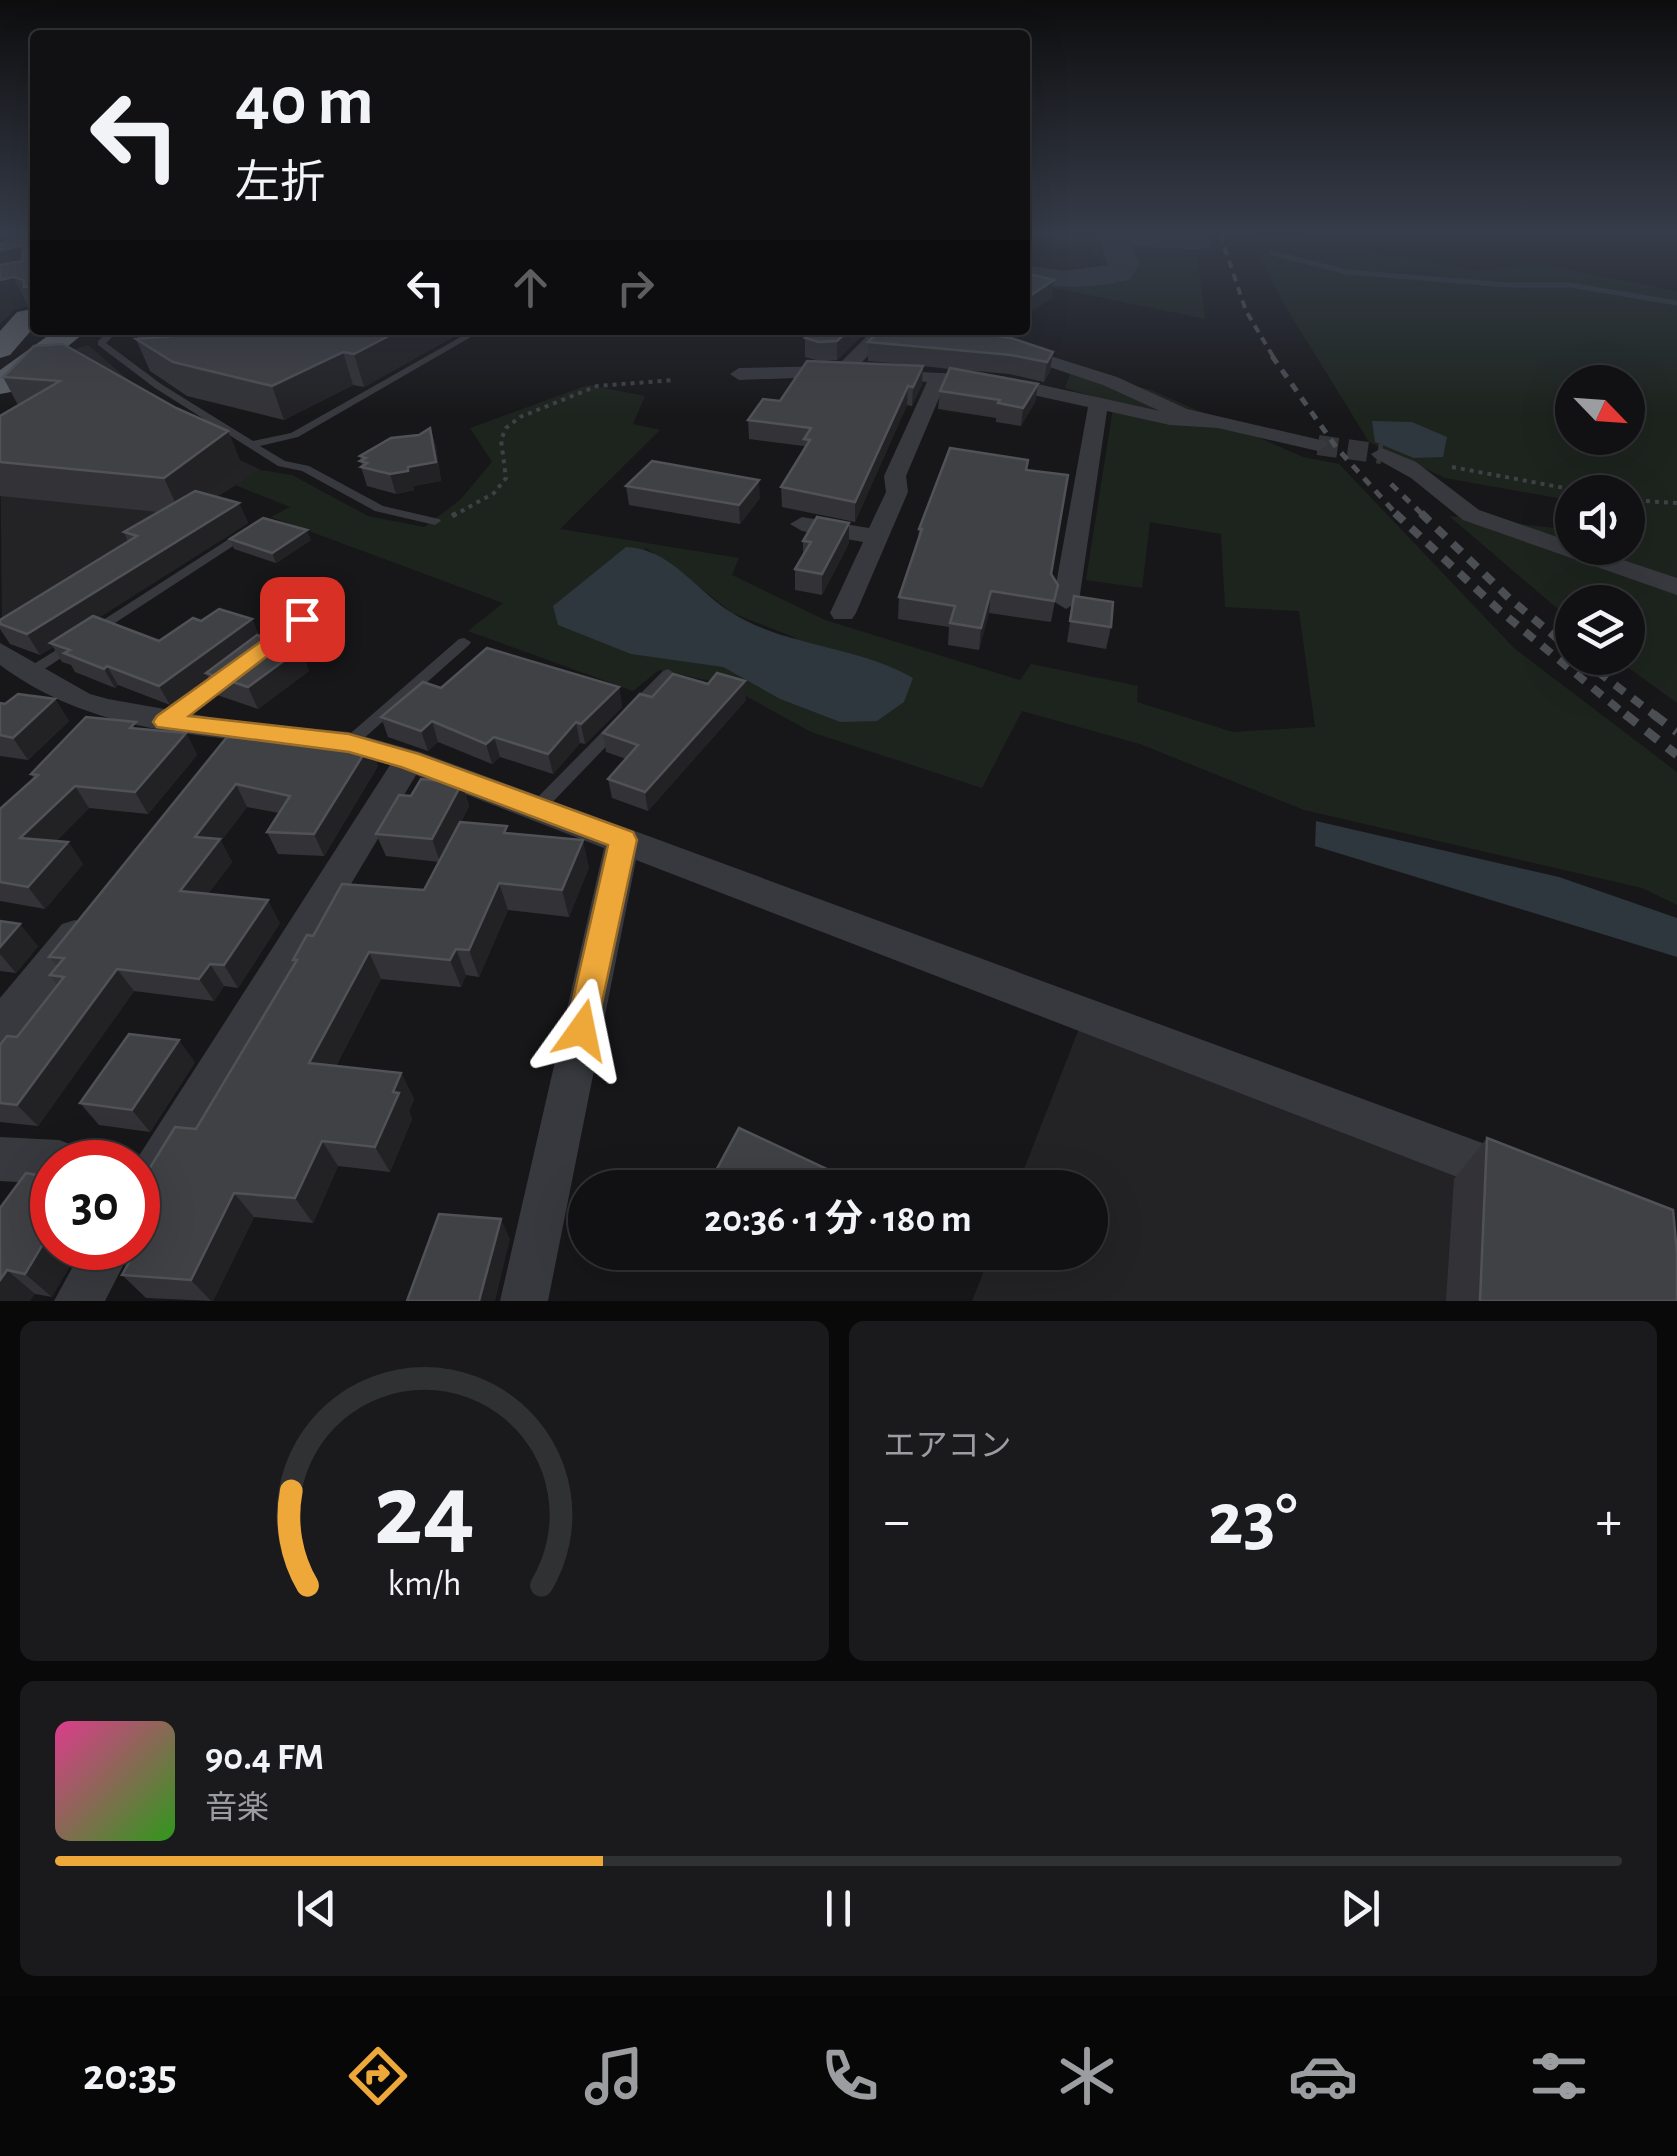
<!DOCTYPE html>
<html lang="ja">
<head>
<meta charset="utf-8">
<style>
	body { margin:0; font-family:"Alegreya Sans","Noto Sans JP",sans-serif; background:#1a1a1c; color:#f1f3f6; height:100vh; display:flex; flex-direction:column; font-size:38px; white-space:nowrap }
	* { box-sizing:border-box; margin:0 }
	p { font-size:32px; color:#9c9da0 }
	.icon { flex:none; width:55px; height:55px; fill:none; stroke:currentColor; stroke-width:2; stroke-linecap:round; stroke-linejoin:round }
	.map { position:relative; height:1301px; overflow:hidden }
	.side { display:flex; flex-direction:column; gap:20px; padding:20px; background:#09090a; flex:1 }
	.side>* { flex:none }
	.hud { position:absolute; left:30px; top:30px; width:1000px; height:305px; border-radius:10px; box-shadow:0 10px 40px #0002,0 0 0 2px #303133; background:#111113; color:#f1f3f6; overflow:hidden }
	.needle { width:65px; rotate:115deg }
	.buttons { position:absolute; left:1555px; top:365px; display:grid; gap:20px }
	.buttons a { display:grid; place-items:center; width:90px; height:90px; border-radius:50%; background:#111113; box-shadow:0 10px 40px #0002,0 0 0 2px #303133; font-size:50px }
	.speed { position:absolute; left:30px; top:1140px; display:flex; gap:20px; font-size:50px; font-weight:700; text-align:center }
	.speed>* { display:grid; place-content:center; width:130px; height:130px; border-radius:50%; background:#111113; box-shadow:0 10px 40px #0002,0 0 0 2px #303133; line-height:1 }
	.speed .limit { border:15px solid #d22; background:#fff; color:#111 }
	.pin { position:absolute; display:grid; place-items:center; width:85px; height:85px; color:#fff; margin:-42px; border-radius:20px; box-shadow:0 5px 15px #0006 }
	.me { position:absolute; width:110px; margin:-55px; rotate:12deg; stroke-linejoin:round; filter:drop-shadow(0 0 8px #0008) }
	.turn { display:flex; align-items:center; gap:35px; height:210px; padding:0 40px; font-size:45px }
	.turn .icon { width:130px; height:130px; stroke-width:2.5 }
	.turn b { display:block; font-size:70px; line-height:85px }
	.lanes { display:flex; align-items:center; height:95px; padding:0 40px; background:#0003; justify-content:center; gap:50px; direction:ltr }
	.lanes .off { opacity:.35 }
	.big { font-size:75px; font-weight:700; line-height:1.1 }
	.side .card { flex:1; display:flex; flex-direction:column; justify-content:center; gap:15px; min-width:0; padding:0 35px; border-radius:15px; background:#1a1a1c }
	.side .dial { align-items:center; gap:0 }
	.dial svg { height:260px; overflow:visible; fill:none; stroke:#303133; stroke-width:7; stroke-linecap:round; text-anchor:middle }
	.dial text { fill:#f1f3f6; stroke:none }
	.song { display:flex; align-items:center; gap:30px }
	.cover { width:120px; height:120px; border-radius:15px; background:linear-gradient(135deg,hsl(330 70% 55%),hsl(110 70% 35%)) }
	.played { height:10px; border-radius:5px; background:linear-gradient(90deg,#eea83a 35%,#303133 35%) }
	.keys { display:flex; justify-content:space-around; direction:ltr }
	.heat { display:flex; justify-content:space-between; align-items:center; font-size:55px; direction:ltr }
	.side .tiles { flex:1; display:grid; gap:20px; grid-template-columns:1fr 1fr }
	.card:last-child { grid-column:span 2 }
	.trip { position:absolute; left:568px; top:1170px; width:540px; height:100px; border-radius:50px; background:#111113; box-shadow:0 10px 40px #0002,0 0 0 2px #303133; font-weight:700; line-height:100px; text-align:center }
	.menu { display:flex; height:160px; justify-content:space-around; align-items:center; background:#070708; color:#9c9da0 }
	.menu .icon { width:70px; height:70px }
	.menu .active { color:#eea83a }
	.menu b { font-size:45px; color:#f1f3f6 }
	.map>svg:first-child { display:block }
</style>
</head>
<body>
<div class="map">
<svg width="1677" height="1301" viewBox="0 0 1677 1301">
	<rect width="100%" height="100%" fill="#171719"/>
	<g fill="#232326">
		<path d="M88,345L198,440L261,470L2,629L0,424L75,349Z"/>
		<path d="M1080,1026L1653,1246L1677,1269V1301H972L991,1253L1090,1252V1188L1017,1187Z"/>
	</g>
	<g fill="#1d241e" fill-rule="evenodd">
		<path d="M1025,234H1195L1205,319L1025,282V267L1084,272L1104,264L1085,248L1025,243Z"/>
		<path d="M1288,234L1475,271L1540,264L1677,291V703L1615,658H1628V602H1572V621L1449,516L1572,530V548H1628V492H1572V511L1563,499L1445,478L1369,442L1284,304L1248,235ZM1572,382H1628V438H1572Z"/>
		<path d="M1071,371L1151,390L1303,457L1339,464L1515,649L1677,772V905L1642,888L1304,810L1140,744L1022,711L982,788L811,732L724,684L659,670L633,691L468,631L503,603L271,517L290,507L235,485L261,470L292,475L368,516L424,527L460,500L492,462L470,428L588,385L645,396L633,424L660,430L560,529L739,558L732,575L825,620L1020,680L1031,664L1138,686L1137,702L1233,732L1315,727L1299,611L1225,607L1221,534L1150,522L1142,588L1086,580L1113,408L1112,402L1065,388ZM644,547L672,565L732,613L796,638L840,722L780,699L723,667Z"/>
	</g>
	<g fill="#2d373d">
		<path d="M1372,421L1412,422L1447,437L1443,457L1414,458L1375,442Z"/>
		<path d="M626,547C669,548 695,589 729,611C784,647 857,645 913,678L904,702L877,721L840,722L780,699L723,667L631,654L558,625L553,606Z"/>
		<path d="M1316,821L1559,877L1677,918V957L1315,846Z"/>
	</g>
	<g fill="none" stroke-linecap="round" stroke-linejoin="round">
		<path stroke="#2d373d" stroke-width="5" d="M1272,253L1347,272L1508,285H1570L1677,303"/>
		<path fill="#2d373d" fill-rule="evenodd" d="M1105,234H1205L1212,241L1208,247L1198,250L1130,245L1140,264L1129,280C1093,288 1061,289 1025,283V265L1064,271L1108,265L1100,241Z"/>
		<path stroke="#343539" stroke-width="20" stroke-dasharray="20 10" stroke-linecap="butt" d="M1318,445L1382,454"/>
		<g stroke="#3e4145" stroke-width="4" stroke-dasharray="4 5" stroke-linecap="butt">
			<path d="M1452,467L1586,492"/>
			<path d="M1628,500L1677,503"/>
			<path d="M453,516L494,493L506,478L501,440L506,428L520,417L597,386L674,380"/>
		</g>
		<path stroke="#3e4145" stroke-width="5" stroke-dasharray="5 8" stroke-linecap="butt" d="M452,516L457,513"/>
		<g fill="#38393e" fill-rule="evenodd">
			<path d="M110,330H119L106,343L161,384L253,441L291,433L473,330H483L298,437L260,446L285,461L309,466L383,506L439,519L441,521L435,525L375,511L302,471L278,466L155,388L98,345V341Z"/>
			<path d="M243,530L247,531L249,534L247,537L98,634H88L86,631Z"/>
			<path d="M329,595L334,596L335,599L334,602L266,652H256L254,649L256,646Z"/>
			<path d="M464,638L471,642L469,645L354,747H344L341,743L344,739L459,639Z"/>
			<path d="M71,641L78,645L76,648L34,676H24L22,673L24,670Z"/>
			<path d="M668,669L675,674L673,677L641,709H631L629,706L631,703L663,671Z"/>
			<path d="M224,672L229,674L231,677L229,680L170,725H160L158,721L160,717L219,674Z"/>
			<path d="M614,724L619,725L622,729L619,733L544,811L538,813L532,811L530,807L532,803L609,725Z"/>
		</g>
		<g fill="#38393e" fill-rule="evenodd">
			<path d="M873,330H892L849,376L739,380L730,374L739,368L837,366Z"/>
			<path d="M940,330H967L1117,377L1187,409L1325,441L1328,445L1318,451L1218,428L1170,425L1107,411L1079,601L1066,609L1053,601L1088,407L1001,388L945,384L906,476L908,492L856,613L852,619H834L830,613L863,542L802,531L790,524L802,517L869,528L886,492L884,476L927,382L879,378V370L1001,376L1160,411L1103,385Z"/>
			<path d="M1382,448L1416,462L1479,510L1572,542V548H1587L1677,578V595L1463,520L1411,478L1375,458L1371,454Z"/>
			<path d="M0,643L90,694L108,699L238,722L349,732L420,752L1504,1151L1520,1157L1526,1173L1520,1189L1504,1195L636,860L548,1301H500L604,848L416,775L154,1214L138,1221L135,1162L390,765C256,727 120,754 0,665Z"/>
			<path d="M75,920L88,924L93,935L88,946L14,1040L0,1045V998L62,924Z"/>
			<path d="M0,1137L59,1140L75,1146L81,1162H52V1184L0,1181Z"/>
			<path d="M83,1248H132L105,1301H54Z"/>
		</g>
		<g fill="#5c6066" fill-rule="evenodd">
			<path d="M27,310L35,312V326L10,355L0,358V331L17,312Z"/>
			<path d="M56,330H88L11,392L0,394V370Z"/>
		</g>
		<path stroke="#4b4e53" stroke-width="4" stroke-dasharray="8 6" stroke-linecap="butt" d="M1220,234L1246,311L1274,358"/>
		<g stroke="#4b4e53" stroke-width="5" stroke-dasharray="9 8" stroke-linecap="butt">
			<path d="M1272,356L1336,447L1398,516"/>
			<path d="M1391,484L1424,516"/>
		</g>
		<g stroke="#4b4e53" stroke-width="8" stroke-dasharray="12 10" stroke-linecap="butt">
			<path d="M1395,513L1499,610L1628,717"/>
			<path d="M1421,513L1509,598L1572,651"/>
			<path d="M1580,658L1657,717"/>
		</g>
		<g stroke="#4b4e53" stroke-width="9" stroke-dasharray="15 12" stroke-linecap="butt">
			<path d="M1625,714L1677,755"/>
			<path d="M1653,714L1677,732"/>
		</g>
	</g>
	<g fill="#333337">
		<path d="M35,234V309L28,306L14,310L0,244Z"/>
		<path d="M135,330H465L364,387L353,385L284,420L187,396L150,371L136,339L138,338Z"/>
		<path d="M787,330H868L837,360L820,361L805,357V338L808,335Z"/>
		<path d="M979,330H1003L995,335Z"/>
		<path d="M978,334L1053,352L1050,371L1044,382L1009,374L955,369L1038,384L1035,402L1021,426L996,422V418L938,409L940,391L949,369L923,366L922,384L912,406L907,405L855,522L782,507L781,487L804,450V446L749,439L748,420L780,401L913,365L868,361V342Z"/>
		<path d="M63,344L176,408L228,431L242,466L207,494L239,503L248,523L98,618L159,641L201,621L252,619L259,636L300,649L309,671L258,709L217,695L208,677L170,705L118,685L115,688L75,672L71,665L62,662L53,647L40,655L10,644L0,629V620L128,542L124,532L158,512L0,496V416L18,405L3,377Z"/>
		<path d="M430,428L436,447L441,481L413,486L414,490L396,494L367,486L361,467L362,466L360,456L419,435Z"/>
		<path d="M1027,470L1051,574L1058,585L1051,622L989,613L979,650L948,645L949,627L898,619L899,597L918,540L919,529Z"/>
		<path d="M626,486L760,498L740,524L629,505Z"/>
		<path d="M849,523V543L822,595L795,590V569L803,555V541Z"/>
		<path d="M230,539L311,540L276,563L234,549Z"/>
		<path d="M1074,596L1111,627L1106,649L1067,642Z"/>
		<path d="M619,687L622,707L585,744L580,743L553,774L500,757L492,764L438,742L428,751L388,737L381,717L441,688Z"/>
		<path d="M652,697L746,700L648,811L612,798L608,779L626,759L606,752L603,733Z"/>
		<path d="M55,699L69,721L28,760L0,756V703Z"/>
		<path d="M140,729L186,733L197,755L148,814L89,808L56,841L68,842L83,864L45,909L0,901V809L34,779L31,774Z"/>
		<path d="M227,737L378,766L324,856L278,854L267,832L279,813L247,807L221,841L232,862L208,894L280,923L238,988L224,986L214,1001L134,991L38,1126L0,1122V1045L17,1037L58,986L50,975L57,966L49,957Z"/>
		<path d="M462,783L469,806L461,822L509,833L589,867L569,917L508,910L479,977L466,975L461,987L381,979L336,1066L401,1073L414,1099L409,1112L412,1119L390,1172L338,1166L313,1223L254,1217L213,1301L146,1298L122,1275L134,1252L130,1248H138V1187L196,1129L295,963L293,960L313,936L424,890L439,862L386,856L376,834L411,796Z"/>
		<path d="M0,921L38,946L16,973L0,971Z"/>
		<path d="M195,1062L150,1132L99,1125L80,1103Z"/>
		<path d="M1487,1138L1677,1301H1446L1454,1179Z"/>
		<path d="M827,1169V1188H713L712,1178Z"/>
		<path d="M0,1208L52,1297L35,1294L0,1301Z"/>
	</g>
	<g fill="#222225">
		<path d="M24,245L35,268L14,278L28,306L14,310L0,324V250Z"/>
		<path d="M1054,280L1052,298L1025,316V299Z"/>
		<path d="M400,330H465L364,387L354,354Z"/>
		<path d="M849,330H868L837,360V341Z"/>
		<path d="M343,352L353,385L284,420L272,386Z"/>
		<path d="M1053,352L1050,371L1044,382L1047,362Z"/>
		<path d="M923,366L922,384L912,406L913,387Z"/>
		<path d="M1038,384L1035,402L1021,426L1023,408Z"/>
		<path d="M908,386L907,405L855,522V502Z"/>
		<path d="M430,428L436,447L441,481L413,486L414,490L396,494L390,474L408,467Z"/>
		<path d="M228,431L242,466L181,515L164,478Z"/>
		<path d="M759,480L760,498L740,524L739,505Z"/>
		<path d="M239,503L248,523L56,645L50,643L53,647L40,655L27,634Z"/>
		<path d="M849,523V543L822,595V574Z"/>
		<path d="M307,530L311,540L276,563L272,553Z"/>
		<path d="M991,591L989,613L979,650L981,628Z"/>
		<path d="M252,619L260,638L206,673L208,677L170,705L159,686Z"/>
		<path d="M300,649L309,671L258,709L248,687Z"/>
		<path d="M107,666L118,685L115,688L104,669Z"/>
		<path d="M745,681L746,700L648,811L645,792Z"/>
		<path d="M619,687L622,707L585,744L581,724Z"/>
		<path d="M55,699L69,721L28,760L13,738Z"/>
		<path d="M432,721L438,742L428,751L421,731Z"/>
		<path d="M576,722L580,743L553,774L548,754Z"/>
		<path d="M186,733L197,755L148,814L135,792Z"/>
		<path d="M494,737L500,757L492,764L486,744Z"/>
		<path d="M370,744L378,766L324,856L314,834Z"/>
		<path d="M462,783L469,806L440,862L432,839Z"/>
		<path d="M236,784L247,807L221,841L232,862L194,913L180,891L195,837Z"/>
		<path d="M75,786L89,808L36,860L20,838Z"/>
		<path d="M583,840L589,867L569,917L562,890Z"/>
		<path d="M68,842L83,864L45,909L28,887Z"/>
		<path d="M499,883L508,910L479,977L469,950Z"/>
		<path d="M268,900L280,923L238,988L224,965Z"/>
		<path d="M20,924L38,946L16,973L0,954V947Z"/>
		<path d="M456,949L466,975L461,987L450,960Z"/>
		<path d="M369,952L381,979L324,1089L309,1063Z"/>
		<path d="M210,964L224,986L214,1001L199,979Z"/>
		<path d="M117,969L134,991L38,1126L17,1105Z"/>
		<path d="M179,1040L195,1062L150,1132L132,1110Z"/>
		<path d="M401,1073L414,1099L409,1112L412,1119L390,1172L375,1147L393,1092Z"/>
		<path d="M322,1141L338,1166L313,1223L295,1198Z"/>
		<path d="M827,1169V1188H818Z"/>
		<path d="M234,1193L254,1217L213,1301H211L191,1280Z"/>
		<path d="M501,1219L510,1239L495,1301H479Z"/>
		<path d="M52,1229V1248H81L52,1297L25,1274Z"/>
		<path d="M7,1270L35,1294L30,1301H0V1280Z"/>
	</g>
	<g fill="#404145" stroke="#505257" stroke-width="2.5">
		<path d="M19,234H35V286L24,287V280L14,277L0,280V265L22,261L24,245L0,250V244H3Z"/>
		<path d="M1025,273L1054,280L1025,299Z"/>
		<path d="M194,330H400L354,354L343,352L272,386L173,362L136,339L210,333Z"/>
		<path d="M814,330H849L837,341L819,342L805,338Z"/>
		<path d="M880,330H975L971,332L1011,338L1053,352L1047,362L1011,355L868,342Z"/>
		<path d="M63,344L176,408L228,431L164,478L0,462V416L60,381L3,377L34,346Z"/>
		<path d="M807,361L923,366L913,387L908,386L855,502L781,487L810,440L804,439L811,428L748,420L763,399L780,401Z"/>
		<path d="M950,368L1038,384L1023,408L998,403L1000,400L940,391Z"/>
		<path d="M430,428L436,462L408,467V471L390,474L361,467L367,463L360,461L366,458L360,456L391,438L419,435Z"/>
		<path d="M950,448L1028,460L1026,470L1068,475L1051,574L1058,585L1054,601L991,591L981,628L950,623L955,606L899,597L922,529H919Z"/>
		<path d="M652,461L759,480L739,505L626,486Z"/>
		<path d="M195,491L239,503L27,634L0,624V620L137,536L124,532Z"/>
		<path d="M817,517L849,523L822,574L795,569L811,542L803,541Z"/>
		<path d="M263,518L307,530L272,553L230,539Z"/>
		<path d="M1074,596L1113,602L1111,627L1070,621Z"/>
		<path d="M219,609L252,619L159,686L107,666L104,669L64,653L70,650L50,643L93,616L159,641L193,618L201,621Z"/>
		<path d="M257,635L300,649L248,687L206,673Z"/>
		<path d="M487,648L619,687L581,724L576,722L548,754L494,737L486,744L432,721L421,731L381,717L423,682L441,688Z"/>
		<path d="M717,673L745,681L645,792L608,779L638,745L603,733L640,694L652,697L673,674L708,684Z"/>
		<path d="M18,694L55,699L13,738L0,735V703L5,704Z"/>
		<path d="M86,717L136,722L130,728L186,733L135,792L75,786L20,838L68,842L28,887L0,882V809L38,775L31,774Z"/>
		<path d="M302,732L370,744L314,834L267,832L290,796L236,784L195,837L220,839L180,891L268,900L224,965L210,964L199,979L117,969L17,1105L0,1103V1045L7,1036L17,1037L64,977L50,975L64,958L49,957L227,737L258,740L262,736L294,742Z"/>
		<path d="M421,779L462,783L432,839L376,834L399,795L411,796Z"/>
		<path d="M460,822L507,826L504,833L583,840L562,890L499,883L469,950L456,949L450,960L369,952L309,1063L401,1073L393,1092L399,1093L375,1147L322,1141L295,1198L234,1193L191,1280L122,1275L145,1233L138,1232V1187L175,1127L196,1129L297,960H293L307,935L313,936L342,884L424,890Z"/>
		<path d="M0,921L20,924L0,947Z"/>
		<path d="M129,1034L179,1040L132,1110L80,1103Z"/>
		<path d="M739,1128L827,1169L818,1188H731L712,1178Z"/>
		<path d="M1487,1138L1673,1210L1677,1253V1301H1480Z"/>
		<path d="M26,1173L52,1178V1229L25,1274L7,1270L0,1280V1208Z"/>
		<path d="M439,1214L501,1219L479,1301H407Z"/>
	</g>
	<linearGradient id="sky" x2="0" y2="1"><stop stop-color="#0d0d0e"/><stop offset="0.56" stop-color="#363c49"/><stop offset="1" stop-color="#363c49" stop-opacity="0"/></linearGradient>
	<rect width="1677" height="416" fill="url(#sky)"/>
	<path fill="#eea83a" stroke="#9b6d26" stroke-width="2.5" d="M302,612L312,619L309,624L189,716L349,734L419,754L633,832L637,840L594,1040L582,1044L571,1040L566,1030L608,845L401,767L349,752L157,727L153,722L157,716Z"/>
</svg>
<div class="buttons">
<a><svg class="needle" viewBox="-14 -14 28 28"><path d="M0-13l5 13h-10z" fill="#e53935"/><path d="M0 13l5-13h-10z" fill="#9c9da0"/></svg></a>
<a><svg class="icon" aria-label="sound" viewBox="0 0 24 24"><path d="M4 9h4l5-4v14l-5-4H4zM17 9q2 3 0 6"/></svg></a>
<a><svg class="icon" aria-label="layers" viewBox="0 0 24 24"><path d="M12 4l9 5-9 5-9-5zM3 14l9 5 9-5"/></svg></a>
</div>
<div class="speed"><div class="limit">30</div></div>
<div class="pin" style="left:302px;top:619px;background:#d93025"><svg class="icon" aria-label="arrive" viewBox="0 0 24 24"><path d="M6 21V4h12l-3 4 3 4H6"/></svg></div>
<svg class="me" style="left:582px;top:1030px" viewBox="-20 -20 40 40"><path d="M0-17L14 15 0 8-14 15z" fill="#eea83a" stroke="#fff" stroke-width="4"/></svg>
<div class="trip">20:36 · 1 分 · 180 m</div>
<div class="hud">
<div class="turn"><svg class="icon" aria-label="left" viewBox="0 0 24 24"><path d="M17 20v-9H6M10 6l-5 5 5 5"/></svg><div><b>40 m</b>左折</div></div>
<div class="lanes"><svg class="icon" aria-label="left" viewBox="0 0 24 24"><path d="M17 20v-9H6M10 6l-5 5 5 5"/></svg><svg class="icon off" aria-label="ahead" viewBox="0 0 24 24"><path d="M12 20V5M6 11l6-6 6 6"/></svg><svg class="icon off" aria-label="right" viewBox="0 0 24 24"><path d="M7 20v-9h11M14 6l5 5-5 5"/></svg></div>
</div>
</div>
<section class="side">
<div class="tiles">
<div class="card dial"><svg viewBox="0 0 100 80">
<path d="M14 69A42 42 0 1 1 86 69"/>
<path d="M14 69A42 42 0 0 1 9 40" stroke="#eea83a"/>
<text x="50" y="56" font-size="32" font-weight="700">24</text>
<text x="50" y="72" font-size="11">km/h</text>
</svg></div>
<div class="card"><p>エアコン</p>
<div class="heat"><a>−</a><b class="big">23°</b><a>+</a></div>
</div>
<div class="card">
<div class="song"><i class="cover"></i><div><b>90.4 FM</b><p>音楽</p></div></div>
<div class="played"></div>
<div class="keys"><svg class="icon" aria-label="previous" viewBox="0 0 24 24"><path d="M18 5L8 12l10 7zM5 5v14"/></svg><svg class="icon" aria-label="pause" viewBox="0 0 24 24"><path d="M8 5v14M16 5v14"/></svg><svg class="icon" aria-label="next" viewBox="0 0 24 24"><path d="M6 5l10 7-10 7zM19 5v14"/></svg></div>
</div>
</div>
</section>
<nav class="menu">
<b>20:35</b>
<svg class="icon active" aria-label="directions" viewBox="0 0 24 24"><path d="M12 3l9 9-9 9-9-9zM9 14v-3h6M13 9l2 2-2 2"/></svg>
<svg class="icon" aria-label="music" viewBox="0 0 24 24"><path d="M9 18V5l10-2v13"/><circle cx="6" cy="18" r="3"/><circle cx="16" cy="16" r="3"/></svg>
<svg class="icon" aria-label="phone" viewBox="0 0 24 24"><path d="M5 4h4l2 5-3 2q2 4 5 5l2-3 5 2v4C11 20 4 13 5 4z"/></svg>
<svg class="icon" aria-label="climate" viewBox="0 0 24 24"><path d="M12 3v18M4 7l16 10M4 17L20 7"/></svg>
<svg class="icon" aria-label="car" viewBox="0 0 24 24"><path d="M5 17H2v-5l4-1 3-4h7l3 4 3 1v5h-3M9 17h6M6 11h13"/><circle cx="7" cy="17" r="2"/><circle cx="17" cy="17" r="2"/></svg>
<svg class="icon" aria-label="filters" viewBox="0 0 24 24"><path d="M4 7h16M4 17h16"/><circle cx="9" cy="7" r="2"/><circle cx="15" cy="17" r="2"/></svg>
</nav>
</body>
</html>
